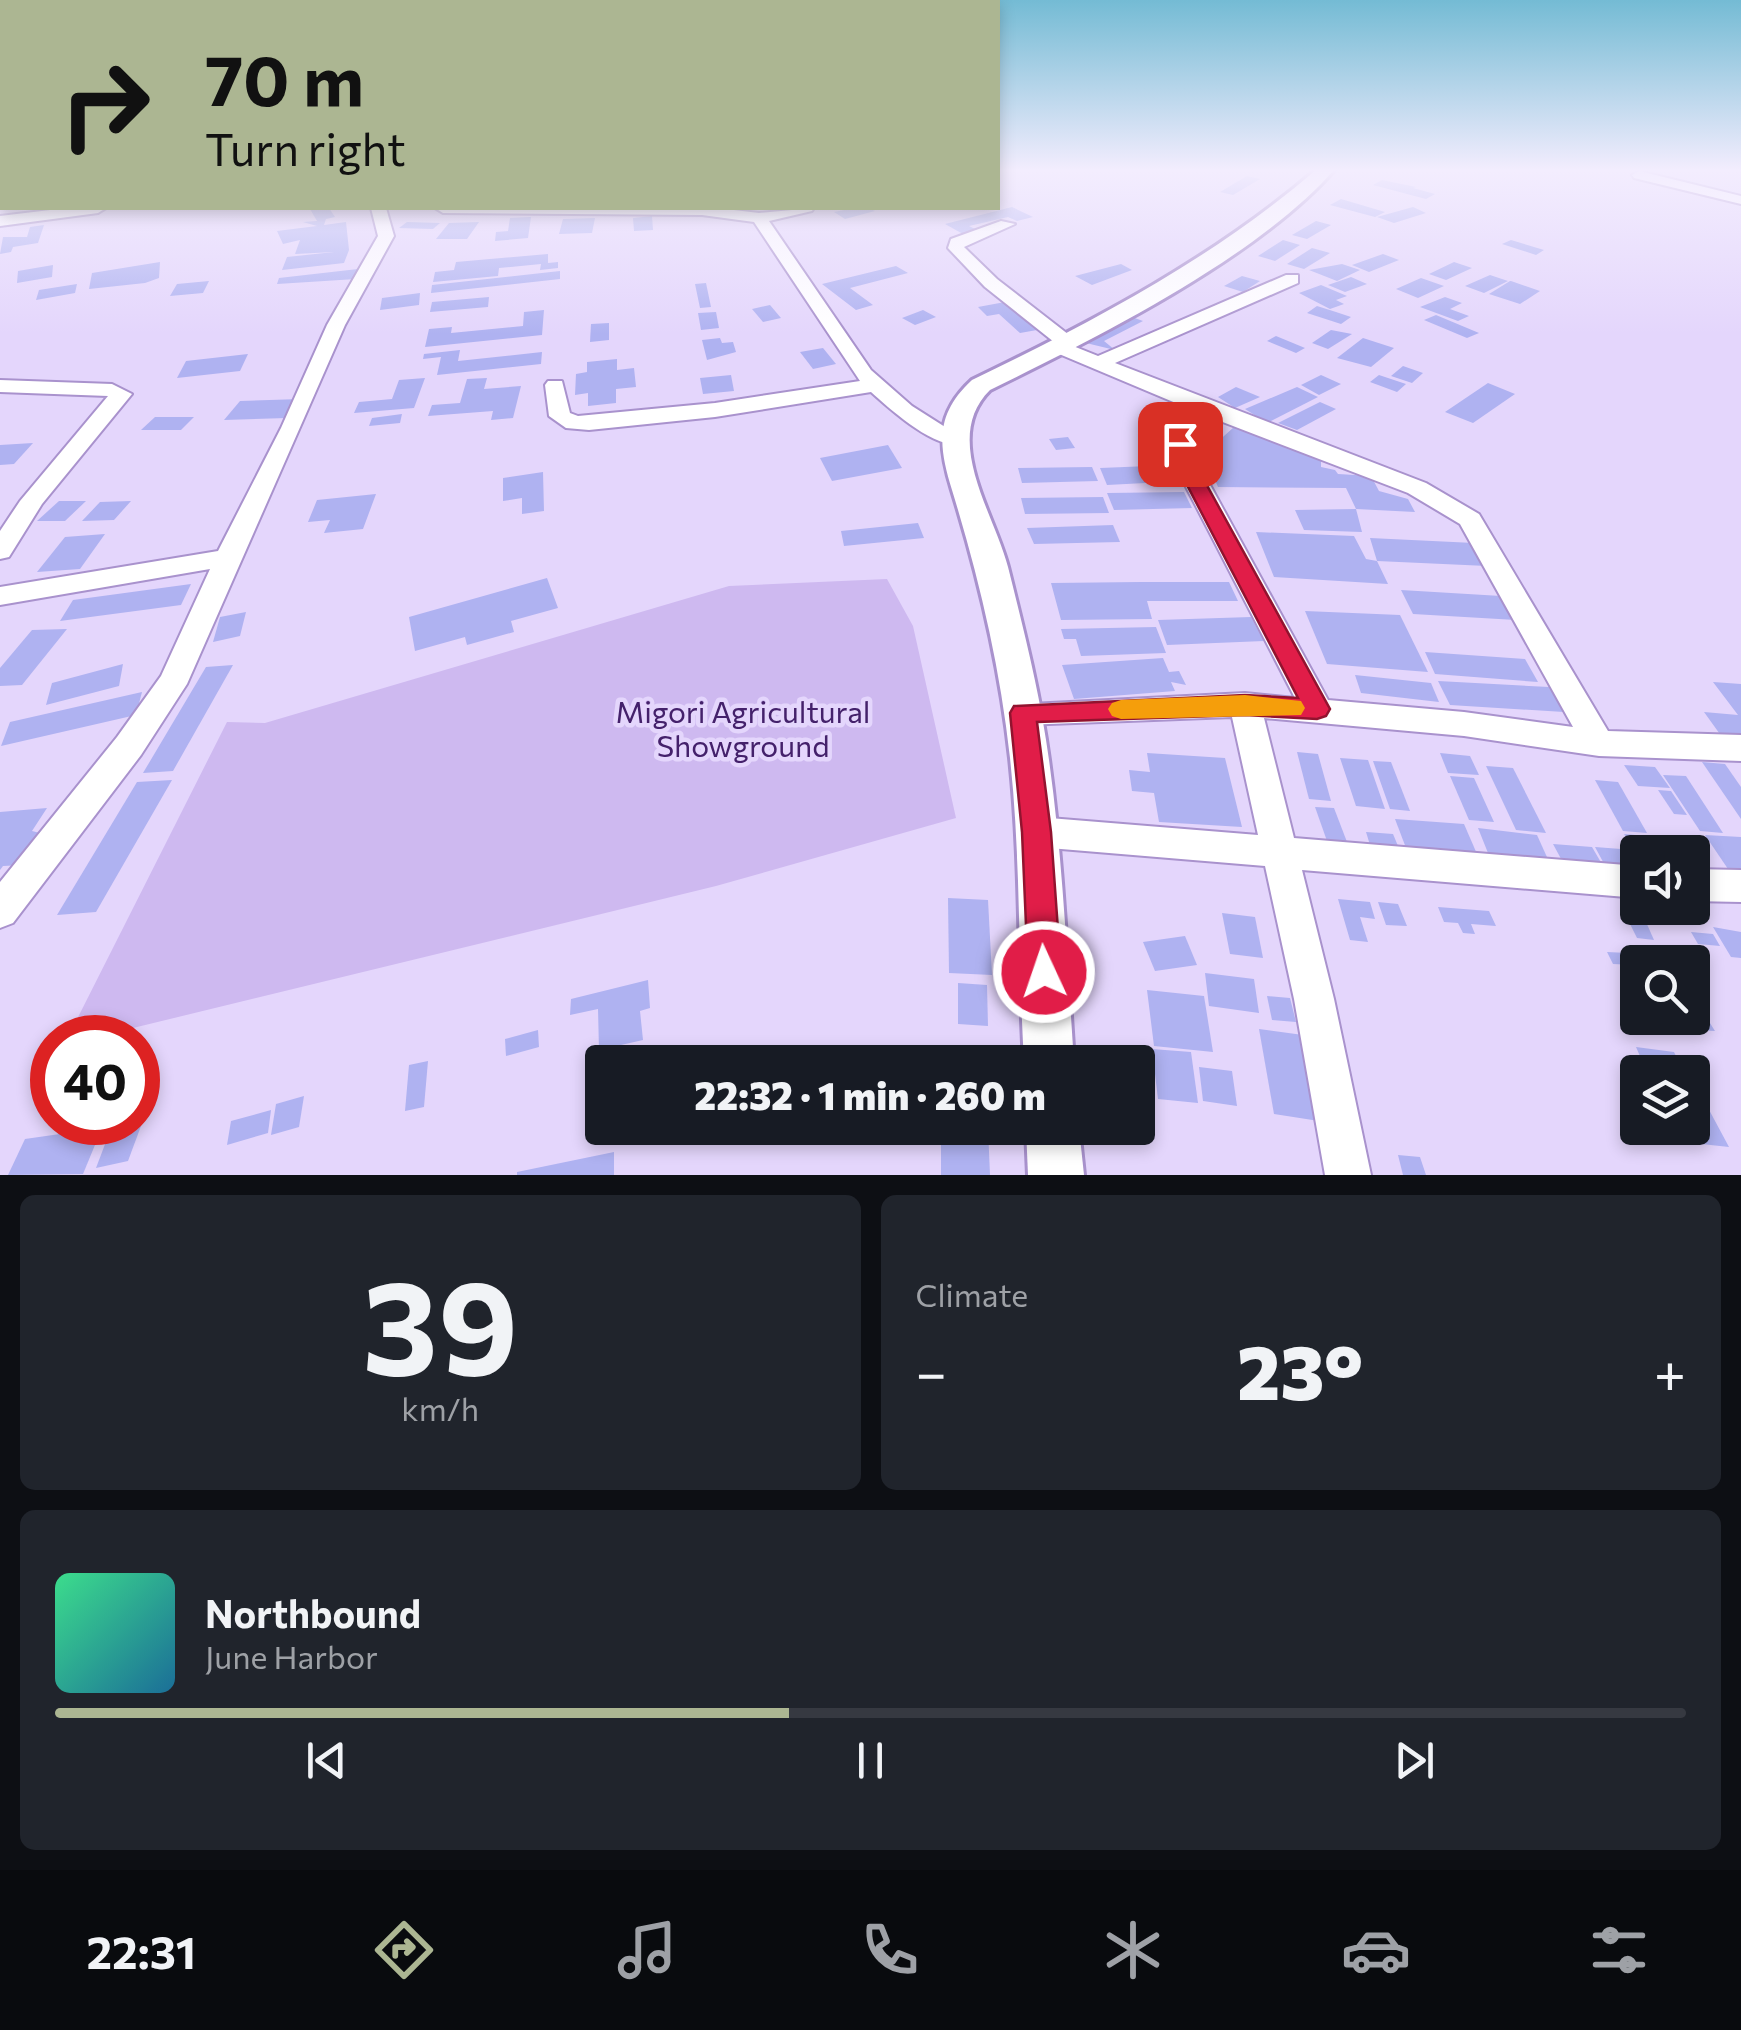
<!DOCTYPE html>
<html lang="en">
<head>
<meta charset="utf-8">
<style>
	body { margin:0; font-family:Commissioner,sans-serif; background:#20242c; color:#f1f3f6; height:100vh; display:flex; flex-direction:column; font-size:38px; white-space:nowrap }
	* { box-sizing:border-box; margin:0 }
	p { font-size:32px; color:#9ea1a6 }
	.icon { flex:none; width:55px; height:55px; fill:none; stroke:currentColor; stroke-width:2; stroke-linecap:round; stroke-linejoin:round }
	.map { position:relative; height:1175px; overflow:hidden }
	.details { display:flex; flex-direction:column; gap:20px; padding:20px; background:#0d0f14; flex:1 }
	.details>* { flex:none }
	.hud { position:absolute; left:0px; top:0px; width:1000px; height:210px; box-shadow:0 5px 15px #0003; background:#acb692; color:#111; overflow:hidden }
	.buttons { position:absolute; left:1620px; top:835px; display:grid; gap:20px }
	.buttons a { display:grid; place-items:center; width:90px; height:90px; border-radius:10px; background:#171b24; box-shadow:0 5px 15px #0003; font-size:50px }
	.speed { position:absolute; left:30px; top:1015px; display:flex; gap:20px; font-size:50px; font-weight:700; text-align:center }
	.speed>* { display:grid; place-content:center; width:130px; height:130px; border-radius:50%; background:#171b24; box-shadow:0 5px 15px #0003; line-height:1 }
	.speed .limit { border:15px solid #d22; background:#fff; color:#111 }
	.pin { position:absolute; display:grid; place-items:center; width:85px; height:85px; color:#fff; margin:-42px; border-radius:20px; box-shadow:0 5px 15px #0006 }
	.me { position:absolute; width:110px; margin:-55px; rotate:357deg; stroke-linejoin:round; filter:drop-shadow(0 0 8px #0008) }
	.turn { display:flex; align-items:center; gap:35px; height:210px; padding:0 40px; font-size:45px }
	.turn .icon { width:130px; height:130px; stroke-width:2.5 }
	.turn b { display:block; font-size:70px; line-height:85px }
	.big { font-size:75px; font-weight:800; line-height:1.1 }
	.details .tile { flex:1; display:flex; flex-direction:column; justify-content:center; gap:15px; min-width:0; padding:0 35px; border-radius:15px; background:#20242c }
	.details .dial { align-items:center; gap:0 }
	.dial b { font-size:130px; line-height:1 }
	.song { display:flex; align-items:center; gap:30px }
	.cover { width:120px; height:120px; border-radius:15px; background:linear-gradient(135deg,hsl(150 70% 55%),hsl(200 70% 35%)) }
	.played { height:10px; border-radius:5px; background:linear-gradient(90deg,#acb692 45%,#363941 45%) }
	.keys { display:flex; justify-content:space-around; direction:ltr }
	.heat { display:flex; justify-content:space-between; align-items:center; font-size:55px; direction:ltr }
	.details .tiles { flex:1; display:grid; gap:20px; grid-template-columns:1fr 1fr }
	.tile:last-child { grid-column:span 2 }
	.trip { position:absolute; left:585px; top:1045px; width:570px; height:100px; border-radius:10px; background:#171b24; box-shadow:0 5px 15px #0003; font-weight:800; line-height:100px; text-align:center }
	.menu { display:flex; height:160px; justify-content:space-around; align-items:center; background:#090b0e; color:#9ea1a6 }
	.menu .icon { width:70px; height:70px }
	.menu .selected { color:#acb692 }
	.menu b { font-size:45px; color:#f1f3f6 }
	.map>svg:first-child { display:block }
</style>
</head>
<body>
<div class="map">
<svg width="1741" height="1175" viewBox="0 0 1741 1175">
	<rect width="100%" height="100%" fill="#e4d6fc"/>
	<path fill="#ceb9f0" d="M887,579L913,626L956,818L716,886L96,1037H68L227,722L265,723L729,586Z"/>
	<g fill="#afb2f1">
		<path d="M1247,176L1260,179L1233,195L1220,192Z"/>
		<path d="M1382,180L1416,187L1413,188L1435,194L1426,199L1373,185Z"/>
		<path d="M1341,199L1385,212L1375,217L1330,205Z"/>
		<path d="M1012,207L1033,217L1017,221L1008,217L969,226L977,230L963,234L945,224Z"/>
		<path d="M1413,207L1426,213L1394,223L1377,217Z"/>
		<path d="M329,208L335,217L326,219L324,225L346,222L349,250L344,263L282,270L287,257L334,252L295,254L300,240L283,244L277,231L317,226L303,222L317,221L310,209Z"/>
		<path d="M854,208H868L875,211L845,219L834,212Z"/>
		<path d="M652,216L653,230L634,231L633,218Z"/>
		<path d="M531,217L528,238L495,241L496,232L508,231L510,218Z"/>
		<path d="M595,218L592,233L559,234L563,219Z"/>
		<path d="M1316,221L1331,225L1307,239L1292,235Z"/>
		<path d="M407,222L440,223L433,229L399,228Z"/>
		<path d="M479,222L467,239H436L449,223Z"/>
		<path d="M44,225L38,243L13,247L11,252L0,254L3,237H27L30,227Z"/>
		<path d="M1283,240L1300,245L1275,261L1258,256Z"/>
		<path d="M1511,240L1544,250L1536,255L1502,244Z"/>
		<path d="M1312,248L1330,253L1304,269L1287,264Z"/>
		<path d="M548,254V263L558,262V268L540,270L541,264L499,268L498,276L433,282L435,272L454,270L456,262Z"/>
		<path d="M1383,254L1399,260L1369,272L1352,265Z"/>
		<path d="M160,262L159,278L145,283L89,289L92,273Z"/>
		<path d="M1454,262L1472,268L1446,280L1429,274Z"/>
		<path d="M1121,264L1132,270L1092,285L1075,276Z"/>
		<path d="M1342,264L1360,270L1337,281L1309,270Z"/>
		<path d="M53,265L52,277L17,283L18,271Z"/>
		<path d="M896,266L908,273L850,288L873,305L856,310L822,284Z"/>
		<path d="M358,269L356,279L277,284L279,278Z"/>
		<path d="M560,271V279L431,293L432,285Z"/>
		<path d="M1490,275L1508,281L1484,293L1465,286Z"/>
		<path d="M1242,276L1260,281L1243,292L1224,286Z"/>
		<path d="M1351,277L1367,284L1345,292L1328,285Z"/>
		<path d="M1421,278L1444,286L1418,298L1396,289Z"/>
		<path d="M209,281L203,293L170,296L177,284Z"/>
		<path d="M1510,281H1511L1540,291L1520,304L1489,294Z"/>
		<path d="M706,283L711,307L700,308L695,284Z"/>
		<path d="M77,284L75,293L36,300L39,290Z"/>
		<path d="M1321,285L1347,296L1336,300L1344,304L1330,309L1299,293Z"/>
		<path d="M420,293L419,305L380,310L382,298Z"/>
		<path d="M489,297L488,307L430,312L432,302Z"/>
		<path d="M1445,297L1462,303L1450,309L1469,316L1458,321L1420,307Z"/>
		<path d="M1005,302L1037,330L1020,333L999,314L987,316L978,307Z"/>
		<path d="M770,305L781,318L763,322L752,309Z"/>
		<path d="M1317,306L1336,312L1351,317L1341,324L1307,313Z"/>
		<path d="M544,310L542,335L425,347L429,329L452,327L451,333L523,326L524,312Z"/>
		<path d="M923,310L936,317L915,325L902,318Z"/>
		<path d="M716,312L719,328L701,330L698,313Z"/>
		<path d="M1436,315L1479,333L1467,338L1424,320Z"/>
		<path d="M1132,317L1143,321L1104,341L1115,350L1086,343Z"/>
		<path d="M609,323V340L590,342L591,324Z"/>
		<path d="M1331,330L1352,334L1328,349L1312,343Z"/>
		<path d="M1276,336L1305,348L1296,353L1267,341Z"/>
		<path d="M720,338L722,343L733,342L736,352L707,360L702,340Z"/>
		<path d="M1363,338L1394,348L1371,367L1337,358Z"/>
		<path d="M823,348L836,364L813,369L800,352Z"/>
		<path d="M460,350L458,361L542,352L541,364L437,375L441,357L423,359L424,354Z"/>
		<path d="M248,354L240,371L177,378L186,361Z"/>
		<path d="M617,359V370L634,368L636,387L616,389V403L588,406V393L575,395L576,374L587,372V362Z"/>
		<path d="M1403,366L1423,373L1412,383L1391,376Z"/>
		<path d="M731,375L734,391L703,394L700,378Z"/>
		<path d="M1321,375L1341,384L1319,395L1301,385Z"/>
		<path d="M1379,375L1406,384L1397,392L1370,382Z"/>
		<path d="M425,378L414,408L354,413L359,402L392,399L399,380Z"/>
		<path d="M487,378L484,389L521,386L513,418L491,420L493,411L428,416L432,405L460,403L467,379Z"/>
		<path d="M1488,383L1515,394L1473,423L1445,412Z"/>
		<path d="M1236,387L1260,397L1235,408L1218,397Z"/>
		<path d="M1297,387L1318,397L1267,423L1245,409Z"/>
		<path d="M301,399L287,418L224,420L240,401Z"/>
		<path d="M1320,402L1336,409L1297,430L1278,423Z"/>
		<path d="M402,414L400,423L369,426L372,418Z"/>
		<path d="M155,417H194L181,430H141Z"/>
		<path d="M1234,427L1321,459V467L1335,470L1338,474L1371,476L1379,491L1408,499L1415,512L1356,509L1362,532L1304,530L1295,510L1356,509L1346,488L1218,487L1204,454Z"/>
		<path d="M1068,437L1075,448L1056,450L1049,439Z"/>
		<path d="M33,443L14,464L0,465V445Z"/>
		<path d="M888,445L902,468L832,481L820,458Z"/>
		<path d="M1174,465L1184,481L1107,485L1100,468Z"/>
		<path d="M1092,467L1098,481L1022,483L1018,468Z"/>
		<path d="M543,472L544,511L522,514V498L503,501V478Z"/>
		<path d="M1184,492L1192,508L1114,510L1107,493Z"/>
		<path d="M376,494L363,529L324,533L330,520L308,522L317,500Z"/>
		<path d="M1103,497L1109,513L1025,514L1021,498Z"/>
		<path d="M59,501H86L65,521H37Z"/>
		<path d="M131,501L114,520L82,521L100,502Z"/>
		<path d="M918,523L924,538L844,546L841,531Z"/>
		<path d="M1113,525L1120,542L1034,544L1027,528Z"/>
		<path d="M1256,532L1354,536L1366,559L1377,561L1370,538L1474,543L1487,566L1377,561L1388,584L1274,577Z"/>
		<path d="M105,534L80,569L37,572L65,537Z"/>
		<path d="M547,578L558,608L511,621L514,632L467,645L465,637L415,651L409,617Z"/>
		<path d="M1140,582H1229L1238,601H1147L1152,619L1061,620L1051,583Z"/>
		<path d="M191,584L181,605L60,621L73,600Z"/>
		<path d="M1401,590L1501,596L1516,620L1413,614Z"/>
		<path d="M1305,611L1400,615L1428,672L1327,664Z"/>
		<path d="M246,612L240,636L213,642L220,617Z"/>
		<path d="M1251,617L1264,641L1167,645L1158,620Z"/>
		<path d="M1156,627L1166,653L1081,656L1076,639H1064L1061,629Z"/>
		<path d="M67,629L22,685L0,686V668L32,630Z"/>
		<path d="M1425,652L1525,659L1538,682L1435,674Z"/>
		<path d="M1163,658L1169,672L1179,671L1186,685L1171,682L1175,691L1074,699L1062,665Z"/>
		<path d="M123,664L119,686L46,705L52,683Z"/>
		<path d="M233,665L173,771L143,773L206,667Z"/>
		<path d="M1355,675L1431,683L1439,702L1361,693Z"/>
		<path d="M1438,681L1549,687L1564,712L1450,705Z"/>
		<path d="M1713,682L1741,684V738L1722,737L1704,712L1738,715Z"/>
		<path d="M142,692L136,715L1,746L10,722Z"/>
		<path d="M1297,752L1318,754L1331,801L1309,799Z"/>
		<path d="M1147,753L1225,758L1242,827L1159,822L1154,793L1132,791L1129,770L1150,772Z"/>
		<path d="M1440,753L1470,756L1479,775L1448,773Z"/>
		<path d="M1340,758L1368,760L1385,809L1356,806Z"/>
		<path d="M1373,761L1391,762L1410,811L1390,809Z"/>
		<path d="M1702,762L1725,764L1741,787V819Z"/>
		<path d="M1624,765L1655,767L1670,788L1638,786Z"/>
		<path d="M1486,766L1513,768L1546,833L1516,830Z"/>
		<path d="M1663,775L1686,776L1723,833L1700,831Z"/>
		<path d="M1450,776L1474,778L1494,822L1469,820Z"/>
		<path d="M172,780L96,912L57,915L137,782Z"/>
		<path d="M1595,780L1618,782L1647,833L1623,831Z"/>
		<path d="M1658,790L1671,791L1687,815L1674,814Z"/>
		<path d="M1315,807L1334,808L1347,842L1327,841Z"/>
		<path d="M47,808L32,831L44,834L23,865L3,866L0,870V812Z"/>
		<path d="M1395,819L1464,824L1477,854L1406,848Z"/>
		<path d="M1478,828L1537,835L1551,866L1490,858Z"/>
		<path d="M1366,832L1393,834L1398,846L1370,845Z"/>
		<path d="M1624,834L1659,837L1668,852H1638V873L1608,871L1595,847L1634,850Z"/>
		<path d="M1705,835L1741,837V870L1728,869Z"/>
		<path d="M1664,837L1697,840L1706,854L1672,851Z"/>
		<path d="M1553,844L1592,847L1606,871L1566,868Z"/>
		<path d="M948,898L988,900L992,975L949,973Z"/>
		<path d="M1338,899L1370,902L1375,919L1360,917L1368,942L1350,940Z"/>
		<path d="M1378,902L1398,904L1407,926L1386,925Z"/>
		<path d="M1438,907L1489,911L1496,926L1471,924L1475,934L1463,933L1458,923L1444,922Z"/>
		<path d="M1222,913L1255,917L1263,958L1230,954Z"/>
		<path d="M1628,920L1646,922L1654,940L1637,938Z"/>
		<path d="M1713,927L1741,932V958L1731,957Z"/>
		<path d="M1691,932L1713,934L1720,946L1698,944Z"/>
		<path d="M1185,936L1197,965L1155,971L1143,942Z"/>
		<path d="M1607,952L1628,953L1634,965L1613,964Z"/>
		<path d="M1205,973L1254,979L1259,1013L1209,1006Z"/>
		<path d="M648,980L650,1008L640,1011L643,1040L599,1050L598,1009L570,1015L571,999Z"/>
		<path d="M958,983L987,985L988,1026L958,1024Z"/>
		<path d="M1147,990L1204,996L1213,1052L1154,1046Z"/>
		<path d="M1267,996L1290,998L1296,1022L1272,1020Z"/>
		<path d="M1692,1012H1703L1715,1031L1693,1030L1685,1018H1692Z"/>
		<path d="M1259,1029L1303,1035L1319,1121L1274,1114Z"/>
		<path d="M538,1030L539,1047L506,1056L505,1039Z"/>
		<path d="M1636,1047L1674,1052L1684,1072H1647Z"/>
		<path d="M1152,1049L1191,1052L1198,1103L1158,1099Z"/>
		<path d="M428,1061L424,1107L405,1111L409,1065Z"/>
		<path d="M1199,1067L1232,1071L1237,1106L1203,1101Z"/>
		<path d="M1692,1092L1700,1093L1729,1147L1683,1142L1676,1128H1692Z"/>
		<path d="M304,1096L299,1127L271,1135L276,1104Z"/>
		<path d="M271,1110L268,1133L227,1145L231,1121Z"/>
		<path d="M141,1126L128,1161L96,1168L110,1131Z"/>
		<path d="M102,1128L83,1174L8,1175L25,1139Z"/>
		<path d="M941,1128H988L990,1175H941Z"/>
		<path d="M614,1152V1175H517V1172Z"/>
		<path d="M1398,1155L1420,1157L1426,1175H1403Z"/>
	</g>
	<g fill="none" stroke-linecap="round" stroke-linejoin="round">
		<defs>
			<g id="minor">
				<path d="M1639,171L1741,196V204L1634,178L1632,175Z"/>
				<path d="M67,208H106L98,213L0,226V216Z"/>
				<path d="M371,208H386L394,236L345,325L187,684L141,755L13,923L0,928V882L117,737L161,676L210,569L0,605V587L218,551L281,428L327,325L378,236Z"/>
				<path d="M435,208H717L759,213L814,208L812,211L769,221L871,370L912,406L964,439L961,444C935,450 890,409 871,392L715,417L589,430L566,428L549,416L545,385L548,381H562L570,413L578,416L715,403L860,381L754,222L702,215L443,213Z"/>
				<path d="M1001,221L1015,224L964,247L997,279L1073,338V346L1098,356L1286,275H1298V283L1115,363L1426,483L1479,514L1608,731L1741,735V761L1599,756L1464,736L1264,718L1294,838L1638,866V898L1302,870L1334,999L1371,1175H1325L1294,999L1265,866L1037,847L1024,843L1019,832L1024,821L1037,817L1258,835L1232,717L1023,725L1012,721L1007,713L1012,705L1245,693L1295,698L1168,452L1172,433L1190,409L1052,351L1049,347L1054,342L985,287L948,248L951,239ZM1207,416L1408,493L1460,524L1573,727L1464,712L1328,700L1192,452L1194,433Z"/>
				<path d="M0,380L112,384L132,394L42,504L9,557L0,559V531L20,501L108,396L0,392Z"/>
				<path d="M1692,869L1741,870V902L1692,901Z"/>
			</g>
			<g id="tertiary">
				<path d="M1317,169H1335C1257,258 1096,338 990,390C941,438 994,513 1008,567C1024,631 1040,694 1049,760C1063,860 1067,961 1074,1062H1024C1018,961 1021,859 1010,758C1000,666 979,578 952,490C938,445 935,414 972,380C1094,321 1214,258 1317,169Z"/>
				<path d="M1026,1128H1079L1084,1175H1028Z"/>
			</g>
		</defs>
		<use href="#minor" stroke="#a992cd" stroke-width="4"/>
		<use href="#tertiary" stroke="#a992cd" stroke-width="6"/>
		<use href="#minor" fill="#fff" fill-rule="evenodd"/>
		<use href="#tertiary" fill="#fff" fill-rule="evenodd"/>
	</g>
	<linearGradient id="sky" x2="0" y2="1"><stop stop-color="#74bbd4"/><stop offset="0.51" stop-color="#f3edfe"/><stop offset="1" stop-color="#f3edfe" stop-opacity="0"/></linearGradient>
	<rect width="1741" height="334" fill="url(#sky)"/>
	<path fill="#e11d48" stroke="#92132f" stroke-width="2.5" d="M1180,439L1189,444L1193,460L1330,709L1326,716L1317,719L1245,715L1037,722L1051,832L1061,972L1056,983L1044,988L1033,983L1028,972L1022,832L1010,713L1014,706L1245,695L1298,698L1174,460L1171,444Z"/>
	<path fill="#f59e0b" d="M1245,695L1301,701L1305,708L1301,715L1121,719L1112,716L1108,709L1112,703L1121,700Z"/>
	<g text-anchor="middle" stroke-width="9" stroke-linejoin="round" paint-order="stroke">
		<g font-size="30" fill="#44216b" stroke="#e4d6fc">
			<text x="743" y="723">Migori Agricultural<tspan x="743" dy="34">Showground</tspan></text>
		</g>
	</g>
</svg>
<div class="buttons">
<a><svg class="icon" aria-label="sound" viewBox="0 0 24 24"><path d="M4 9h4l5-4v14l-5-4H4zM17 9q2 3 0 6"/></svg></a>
<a><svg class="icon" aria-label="search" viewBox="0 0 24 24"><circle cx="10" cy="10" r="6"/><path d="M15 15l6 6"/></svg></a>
<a><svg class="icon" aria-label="layers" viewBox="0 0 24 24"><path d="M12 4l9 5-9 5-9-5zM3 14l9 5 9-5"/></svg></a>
</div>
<div class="speed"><div class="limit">40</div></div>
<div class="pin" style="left:1180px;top:444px;background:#d93025"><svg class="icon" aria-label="arrive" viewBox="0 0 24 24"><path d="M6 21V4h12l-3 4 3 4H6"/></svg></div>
<svg class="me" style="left:1044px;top:972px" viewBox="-20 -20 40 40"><circle r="17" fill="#e11d48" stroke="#fff" stroke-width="3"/><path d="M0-11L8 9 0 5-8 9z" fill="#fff"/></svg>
<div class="trip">22:32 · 1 min · 260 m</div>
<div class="hud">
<div class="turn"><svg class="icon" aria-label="right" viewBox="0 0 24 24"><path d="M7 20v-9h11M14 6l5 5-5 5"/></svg><div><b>70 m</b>Turn right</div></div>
</div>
</div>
<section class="details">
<div class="tiles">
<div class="tile dial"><b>39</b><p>km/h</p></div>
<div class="tile"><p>Climate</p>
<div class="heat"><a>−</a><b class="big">23°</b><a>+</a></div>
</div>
<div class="tile">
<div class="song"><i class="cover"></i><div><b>Northbound</b><p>June Harbor</p></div></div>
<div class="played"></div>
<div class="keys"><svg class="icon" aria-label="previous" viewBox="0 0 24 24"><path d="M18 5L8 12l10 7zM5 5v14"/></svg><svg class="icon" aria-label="pause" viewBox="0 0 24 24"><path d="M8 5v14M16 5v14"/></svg><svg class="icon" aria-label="next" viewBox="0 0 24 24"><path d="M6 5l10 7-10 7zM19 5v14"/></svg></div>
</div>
</div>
</section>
<nav class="menu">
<b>22:31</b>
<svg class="icon selected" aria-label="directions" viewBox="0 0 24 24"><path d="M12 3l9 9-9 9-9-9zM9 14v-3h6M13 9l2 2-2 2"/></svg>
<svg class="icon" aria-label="music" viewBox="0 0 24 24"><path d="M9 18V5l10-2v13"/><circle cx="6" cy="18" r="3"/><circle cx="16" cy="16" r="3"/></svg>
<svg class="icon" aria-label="phone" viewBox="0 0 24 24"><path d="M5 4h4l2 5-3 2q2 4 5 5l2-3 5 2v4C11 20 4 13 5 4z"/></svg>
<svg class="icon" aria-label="climate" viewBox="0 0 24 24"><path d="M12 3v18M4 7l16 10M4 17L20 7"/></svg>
<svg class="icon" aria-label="car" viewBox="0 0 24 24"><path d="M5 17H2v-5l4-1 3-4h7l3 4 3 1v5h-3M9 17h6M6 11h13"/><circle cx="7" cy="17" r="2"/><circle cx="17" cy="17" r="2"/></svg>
<svg class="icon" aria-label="filters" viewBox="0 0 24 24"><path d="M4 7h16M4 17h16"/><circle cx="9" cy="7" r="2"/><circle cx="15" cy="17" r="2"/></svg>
</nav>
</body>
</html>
